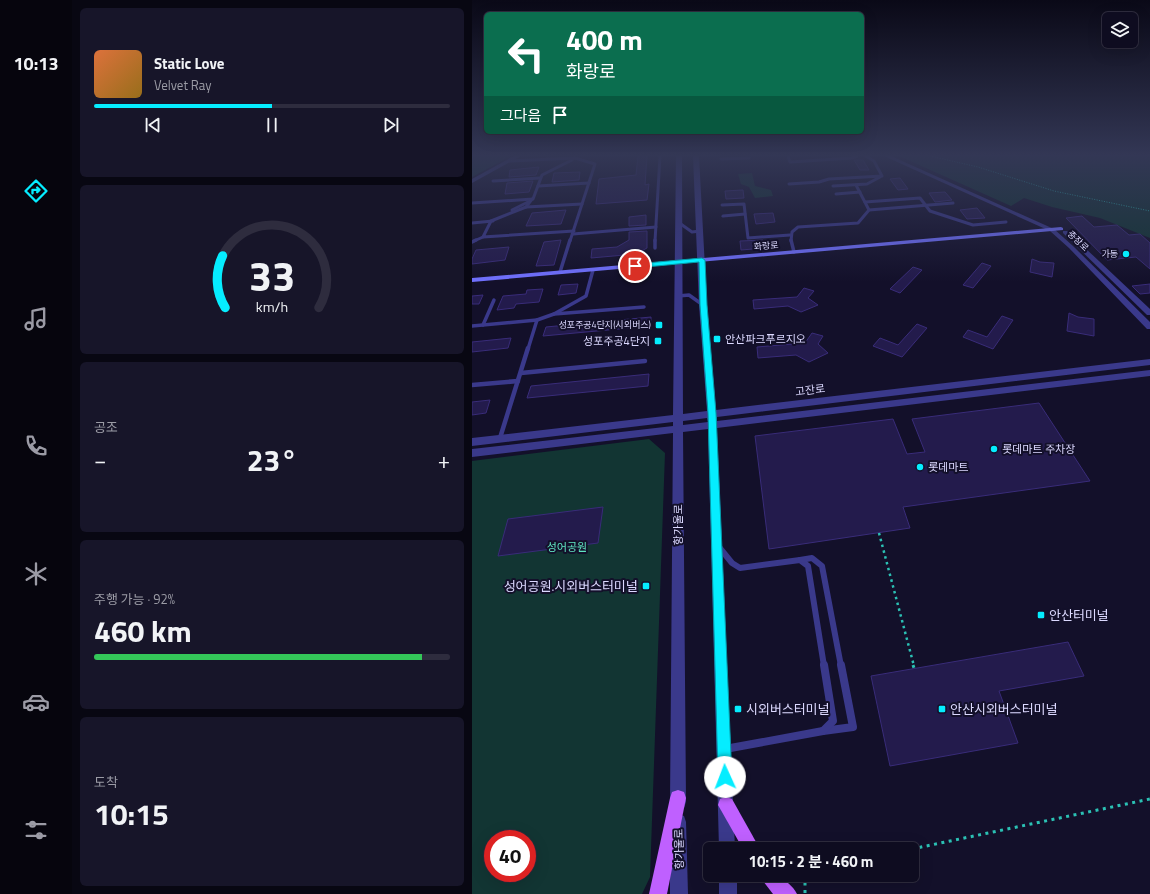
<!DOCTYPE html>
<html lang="ko">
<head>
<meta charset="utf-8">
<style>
	body { margin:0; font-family:"Titillium Web","Noto Sans KR",sans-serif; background:#171529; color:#f1f3f6; height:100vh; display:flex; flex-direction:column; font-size:15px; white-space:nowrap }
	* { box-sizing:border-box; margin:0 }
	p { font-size:13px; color:#9b9ba5 }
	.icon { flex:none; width:22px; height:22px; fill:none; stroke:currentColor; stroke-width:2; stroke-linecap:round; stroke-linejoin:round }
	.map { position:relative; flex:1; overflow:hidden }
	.drawer { display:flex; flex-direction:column; gap:8px; padding:8px; background:#080712; width:400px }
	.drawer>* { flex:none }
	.hud { position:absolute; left:12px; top:12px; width:380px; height:122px; border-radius:6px; box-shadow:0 4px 16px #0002,0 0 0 1px #2e2c3e; background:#0b6e4f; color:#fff; overflow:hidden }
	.fabs { position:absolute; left:630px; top:12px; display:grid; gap:8px }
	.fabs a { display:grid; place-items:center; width:36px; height:36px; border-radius:6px; background:#0e0c20; box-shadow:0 4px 16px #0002,0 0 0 1px #2e2c3e; font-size:20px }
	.speed { position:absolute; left:12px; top:830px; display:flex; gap:8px; font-size:20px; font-weight:700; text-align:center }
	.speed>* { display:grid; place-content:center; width:52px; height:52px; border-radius:50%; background:#0e0c20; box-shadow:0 4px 16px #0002,0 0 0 1px #2e2c3e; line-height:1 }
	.speed .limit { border:6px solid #d22; background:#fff; color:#111 }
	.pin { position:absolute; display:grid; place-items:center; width:34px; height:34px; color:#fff; margin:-17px; border:2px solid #fff; border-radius:50%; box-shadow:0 1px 4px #0007 }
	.me { position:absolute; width:44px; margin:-22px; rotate:358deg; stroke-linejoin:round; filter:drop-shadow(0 0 3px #0008) }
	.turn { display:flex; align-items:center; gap:14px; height:84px; padding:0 16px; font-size:18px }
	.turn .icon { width:52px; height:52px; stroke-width:2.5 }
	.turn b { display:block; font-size:28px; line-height:34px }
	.then { display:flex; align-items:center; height:38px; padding:0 16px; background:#0003; gap:8px; font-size:15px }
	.big { font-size:30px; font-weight:700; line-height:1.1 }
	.drawer .widget { flex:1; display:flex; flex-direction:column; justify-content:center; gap:6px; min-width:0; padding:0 14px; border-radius:6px; background:#171529 }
	.drawer .dial { align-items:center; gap:0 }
	.dial svg { height:104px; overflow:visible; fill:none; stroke:#2e2c3e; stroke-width:7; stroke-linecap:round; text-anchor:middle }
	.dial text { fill:#f1f3f6; stroke:none }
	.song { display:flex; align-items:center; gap:12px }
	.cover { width:48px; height:48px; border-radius:6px; background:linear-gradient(135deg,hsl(20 70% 55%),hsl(40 70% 35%)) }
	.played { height:4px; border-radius:2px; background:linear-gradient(90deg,#05edff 50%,#2e2c3e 50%) }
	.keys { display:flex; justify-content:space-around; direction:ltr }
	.heat { display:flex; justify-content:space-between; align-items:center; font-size:22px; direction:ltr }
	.charge { height:6px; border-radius:3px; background:linear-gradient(90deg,#34c759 92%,#2e2c3e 0) }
	.trip { position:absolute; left:231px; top:842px; width:216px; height:40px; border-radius:6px; background:#0e0c20; box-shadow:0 4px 16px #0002,0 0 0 1px #2e2c3e; font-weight:700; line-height:40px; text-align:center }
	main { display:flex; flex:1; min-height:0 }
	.menu { display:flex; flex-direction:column; width:72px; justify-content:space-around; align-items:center; background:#06050d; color:#9b9ba5 }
	.menu .icon { width:28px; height:28px }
	.menu .on { color:#05edff }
	.menu b { font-size:18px; color:#f1f3f6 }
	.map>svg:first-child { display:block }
</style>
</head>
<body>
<main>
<nav class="menu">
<b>10:13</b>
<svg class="icon on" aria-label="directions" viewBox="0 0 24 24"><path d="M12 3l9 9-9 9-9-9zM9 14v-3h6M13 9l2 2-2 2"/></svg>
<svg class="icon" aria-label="music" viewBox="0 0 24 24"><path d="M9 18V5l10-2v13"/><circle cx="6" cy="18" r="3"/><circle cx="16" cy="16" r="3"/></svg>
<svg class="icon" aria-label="phone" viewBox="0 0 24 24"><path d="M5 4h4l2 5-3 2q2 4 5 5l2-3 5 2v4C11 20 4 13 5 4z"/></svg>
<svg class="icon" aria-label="climate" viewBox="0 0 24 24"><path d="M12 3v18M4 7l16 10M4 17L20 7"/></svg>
<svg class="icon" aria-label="car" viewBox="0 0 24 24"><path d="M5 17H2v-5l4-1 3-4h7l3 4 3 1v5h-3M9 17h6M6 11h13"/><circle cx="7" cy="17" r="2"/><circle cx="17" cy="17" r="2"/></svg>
<svg class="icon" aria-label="filters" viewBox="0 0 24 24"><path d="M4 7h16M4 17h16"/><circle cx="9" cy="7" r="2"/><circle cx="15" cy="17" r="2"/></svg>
</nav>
<section class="drawer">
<div class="widget">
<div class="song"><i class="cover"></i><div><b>Static Love</b><p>Velvet Ray</p></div></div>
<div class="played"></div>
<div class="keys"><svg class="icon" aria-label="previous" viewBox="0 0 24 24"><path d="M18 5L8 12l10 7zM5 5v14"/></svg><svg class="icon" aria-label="pause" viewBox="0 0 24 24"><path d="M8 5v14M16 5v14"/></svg><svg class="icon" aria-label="next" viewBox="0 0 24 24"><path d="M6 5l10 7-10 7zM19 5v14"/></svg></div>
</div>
<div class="widget dial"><svg viewBox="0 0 100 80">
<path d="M14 69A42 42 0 1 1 86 69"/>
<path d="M14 69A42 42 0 0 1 12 29" stroke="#05edff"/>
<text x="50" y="56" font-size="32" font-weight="700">33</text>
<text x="50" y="72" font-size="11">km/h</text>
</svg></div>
<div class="widget"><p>공조</p>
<div class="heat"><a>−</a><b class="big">23°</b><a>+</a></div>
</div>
<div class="widget"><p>주행 가능 · 92%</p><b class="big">460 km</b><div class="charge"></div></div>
<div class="widget"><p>도착</p><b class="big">10:15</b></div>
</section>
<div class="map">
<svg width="678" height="894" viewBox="0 0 678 894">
	<rect width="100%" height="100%" fill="#13102a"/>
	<g fill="#123533" fill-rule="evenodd">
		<path d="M0,156H39L0,177Z"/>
		<path d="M427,156H678V238L628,218L580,207L552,198L539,206Z"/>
		<path d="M280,173L283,186L299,190L301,196L283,198L277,187L269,184L266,174Z"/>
		<path d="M177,439L193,453L178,877L170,894H0V461ZM21,839H55V873H21Z"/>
	</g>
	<g fill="#231b4c" stroke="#392c79">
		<path d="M166,156H175L173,185L177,184L175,200L124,204L127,179L164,175Z"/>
		<path d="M382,160H391L397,170H388Z"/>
		<path d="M67,167L64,175L37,177L38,170Z"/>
		<path d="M108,172L107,180L80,182L82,173Z"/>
		<path d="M428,178L436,189L426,190L418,179Z"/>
		<path d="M61,181L57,192L33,194L35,183Z"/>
		<path d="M271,190L272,198L254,199L253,191Z"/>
		<path d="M473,192L480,200L463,202L457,193Z"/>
		<path d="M505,208L513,218L495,219L488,210Z"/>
		<path d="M94,210L89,224L54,226L60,213Z"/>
		<path d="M301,213L303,222L284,224L282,214Z"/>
		<path d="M174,215V225L157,226V217Z"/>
		<path d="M610,216L622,227L645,225L657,235L668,234L678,243V269L664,257L635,260L594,218Z"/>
		<path d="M175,231V248L164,254L119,258L120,249L145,247L157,240V232Z"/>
		<path d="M89,240L82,265L64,266L72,242Z"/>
		<path d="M291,240L293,248L269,250L268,241Z"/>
		<path d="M37,247L33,260L0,264V259L4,250Z"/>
		<path d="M560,259L568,262L582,263L580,277L558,272Z"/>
		<path d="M510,263L519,266L501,288L491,285Z"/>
		<path d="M441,267L450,270L428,293L418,289Z"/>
		<path d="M106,284L104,293L86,295L89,285Z"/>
		<path d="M678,284V293L668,294L660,286Z"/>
		<path d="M332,288L342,291L336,298L346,305L329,312L316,306L282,309L281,300L325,297Z"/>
		<path d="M71,289L67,302L44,304L42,308L25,310L31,296L54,294L55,290Z"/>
		<path d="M11,295L7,304H0V296Z"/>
		<path d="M597,313L606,317L622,319V336L595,331Z"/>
		<path d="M530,316L541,320L521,349L491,337L496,330L515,337Z"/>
		<path d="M179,317V326L71,336L74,327Z"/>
		<path d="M445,324L455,328L430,357L401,346L408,338L426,345Z"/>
		<path d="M340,333L351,336L346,344L356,353L337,362L324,355L286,358L285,347L333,343Z"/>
		<path d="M39,338L36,348L0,352V342Z"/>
		<path d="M177,374L176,386L55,398L59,386Z"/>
		<path d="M18,400L14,413L0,415V402Z"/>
		<path d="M567,403L618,481L431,507L438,528L297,549L283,436L421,419L435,454L453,452L440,419Z"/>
		<path d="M131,507L126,543L26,556L36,519Z"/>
		<path d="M596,642L612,676L527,691L546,743L418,766L399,676Z"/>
	</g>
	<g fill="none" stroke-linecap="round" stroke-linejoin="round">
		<path stroke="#2bc1b4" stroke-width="1" stroke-dasharray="1 1.5" stroke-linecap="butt" d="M458,156L506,167L582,191L678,211"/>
		<path stroke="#2bc1b4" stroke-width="2.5" stroke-dasharray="2.5 3.5" stroke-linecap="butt" d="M407,533L442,666"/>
		<g stroke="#2bc1b4" stroke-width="3" stroke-dasharray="3 4.5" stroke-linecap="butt">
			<path d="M441,665L442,668"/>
			<path d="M440,849L678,799"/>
			<path d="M333,875V894"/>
		</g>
		<g stroke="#3a398b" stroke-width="3">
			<path d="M316,156L318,162L380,158L385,156"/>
			<path d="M249,159L277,158"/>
			<path d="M38,161L103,158L123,164L98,241"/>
			<path d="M21,181L68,178"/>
			<path d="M317,184L347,182L357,179L410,176L402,161L394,156"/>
			<path d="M384,185L397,210"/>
			<path d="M66,186L117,183"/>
			<path d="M361,186L395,184L408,177"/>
			<path d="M364,194L388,192"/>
			<path d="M60,199L54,207L19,221L11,237L102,231"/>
			<path d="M393,202L448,198L458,211L501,225L534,222"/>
			<path d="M0,203L61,199L70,175L100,160"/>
			<path d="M250,205L272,204L276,238L318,235"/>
			<path d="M54,207L110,204"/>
			<path d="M40,210L58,201"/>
			<path d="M251,216L273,214"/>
			<path d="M206,222L220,232L228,231"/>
			<path d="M0,223L21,221"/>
			<path d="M101,234L184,227"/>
			<path d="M2,241L11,237"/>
			<path d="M183,241L188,156"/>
			<path d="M319,241L320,232L326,227L386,223L397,210L481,203"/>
		</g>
		<g stroke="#3a398b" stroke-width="3.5">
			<path d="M319,240L322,252"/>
			<path d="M0,242L4,240"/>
			<path d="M183,248V240"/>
			<path d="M88,272L98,240"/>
			<path d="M206,296L217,295L231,305"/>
			<path d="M82,314L172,307"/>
			<path d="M65,320L82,314L114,296L121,270"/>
			<path d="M11,325L22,300"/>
			<path d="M0,326L65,320L56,349"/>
		</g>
		<g stroke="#3a398b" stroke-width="4.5">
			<path d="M49,373L173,361"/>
			<path d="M0,385L46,381"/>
			<path d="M28,438L56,348"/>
		</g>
		<g stroke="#3a398b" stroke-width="6">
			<path d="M247,547L260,563L268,568L328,560L336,566L352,666"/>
			<path d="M328,560L340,558L350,566L369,666"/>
		</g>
		<g stroke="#3a398b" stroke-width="8">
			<path d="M351,731L381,727L369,665"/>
			<path d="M253,749L351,731L361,721L352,665"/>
		</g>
		<g fill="#3a398b" fill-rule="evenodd">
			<path d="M42,156H49L0,183V179Z"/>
			<path d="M204,156H210L211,414L235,411L227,305L221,156H227L235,305L244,410L678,359V365L245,417V421L678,370V376L245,428L263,849H247L236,429L211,432L214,802L212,808L206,810L200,808L198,802L201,433L0,457V449L201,426V422L0,446V438L201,415ZM235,418L236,422L211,425V421Z"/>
			<path d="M412,156H419L582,229L601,246L678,322V329H675L597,248L578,231Z"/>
			<path d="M591,231H595L678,309V315H675L591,233Z"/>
			<path d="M206,814L212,816L214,822L216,894H198V822L200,816Z"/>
			<rect x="247" y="875" width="18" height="19"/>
		</g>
		<path fill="#7070ff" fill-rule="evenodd" d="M589,227L591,228V230L0,282V278Z"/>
		<g fill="#bf60ff" fill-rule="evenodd">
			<path d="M206,790L212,792L214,798L195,894H177L198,798L200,792Z"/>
			<path d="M254,797L260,799L288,849H271L246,805L248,799Z"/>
			<path d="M288,875H308C313,882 321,885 325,894H301L291,881Z"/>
		</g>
	</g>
	<linearGradient id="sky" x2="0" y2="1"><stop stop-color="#0a0917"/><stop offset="0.55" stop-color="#333755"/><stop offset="1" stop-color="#333755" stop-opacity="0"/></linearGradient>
	<rect width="678" height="282" fill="url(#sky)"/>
	<path fill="#05edff" stroke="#039aa6" d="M230,258L233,260L235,305L244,413L260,777L258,782L253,784L248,782L246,777L236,413L228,305L227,262L163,268L160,266L163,264Z"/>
	<g fill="#05edff" stroke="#13102a" stroke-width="1.5">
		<circle cx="654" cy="254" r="4"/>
		<rect x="183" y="321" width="8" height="8" rx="2"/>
		<rect x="241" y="335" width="8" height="8" rx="2"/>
		<rect x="182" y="337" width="8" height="8" rx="2"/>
		<circle cx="522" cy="449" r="4"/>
		<circle cx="448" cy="467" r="4"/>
		<rect x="170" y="582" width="8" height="8" rx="2"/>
		<rect x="565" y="611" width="8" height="8" rx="2"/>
		<rect x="262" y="705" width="8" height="8" rx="2"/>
		<rect x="466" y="705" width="8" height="8" rx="2"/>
	</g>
	<g text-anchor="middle" stroke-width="4" stroke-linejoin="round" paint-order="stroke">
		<g font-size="9" fill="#dcd9ff" stroke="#13102a">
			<text transform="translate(606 241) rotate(44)" y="3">충장로</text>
			<text transform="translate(294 246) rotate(-5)" y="3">화랑로</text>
		</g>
		<g font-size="9" fill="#dcd9ff" stroke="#13102a" text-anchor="end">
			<text x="646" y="257">가동</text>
			<text x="179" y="328">성포주공4단지(시외버스)</text>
		</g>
		<g font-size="11" fill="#dcd9ff" stroke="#13102a" text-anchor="start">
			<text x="253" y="343">안산파크푸르지오</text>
			<text x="178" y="345" text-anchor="end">성포주공4단지</text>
			<text x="530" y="453">롯데마트 주차장</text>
			<text x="456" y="471">롯데마트</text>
		</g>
		<g font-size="11" fill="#dcd9ff" stroke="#13102a">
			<text transform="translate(338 390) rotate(-7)" y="4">고잔로</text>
			<text transform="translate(206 525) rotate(-90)" y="4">항가울로</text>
			<text transform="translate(207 849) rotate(-91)" y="4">항가울로</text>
		</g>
		<g font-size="11" fill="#5fe5c0" stroke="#13102a">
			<text x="95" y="551">성어공원</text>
		</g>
		<g font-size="13" fill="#dcd9ff" stroke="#13102a" text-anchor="start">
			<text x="166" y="591" text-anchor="end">성어공원.시외버스터미널</text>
			<text x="577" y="620">안산터미널</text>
			<text x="274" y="714">시외버스터미널</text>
			<text x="478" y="714">안산시외버스터미널</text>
		</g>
	</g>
</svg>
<div class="fabs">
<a><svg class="icon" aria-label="layers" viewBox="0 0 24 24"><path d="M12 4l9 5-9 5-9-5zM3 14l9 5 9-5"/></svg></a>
</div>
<div class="speed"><div class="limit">40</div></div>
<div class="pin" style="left:163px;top:266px;background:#d93025"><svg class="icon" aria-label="arrive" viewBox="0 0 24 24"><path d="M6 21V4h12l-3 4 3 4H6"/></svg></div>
<svg class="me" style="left:253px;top:777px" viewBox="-20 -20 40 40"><circle r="19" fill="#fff"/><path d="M0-13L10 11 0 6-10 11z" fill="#05edff"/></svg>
<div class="trip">10:15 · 2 분 · 460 m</div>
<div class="hud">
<div class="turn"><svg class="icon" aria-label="left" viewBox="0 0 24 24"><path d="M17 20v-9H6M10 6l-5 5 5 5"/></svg><div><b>400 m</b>화랑로</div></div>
<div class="then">그다음<svg class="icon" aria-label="arrive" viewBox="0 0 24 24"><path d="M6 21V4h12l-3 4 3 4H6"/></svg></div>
</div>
</div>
</main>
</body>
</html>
